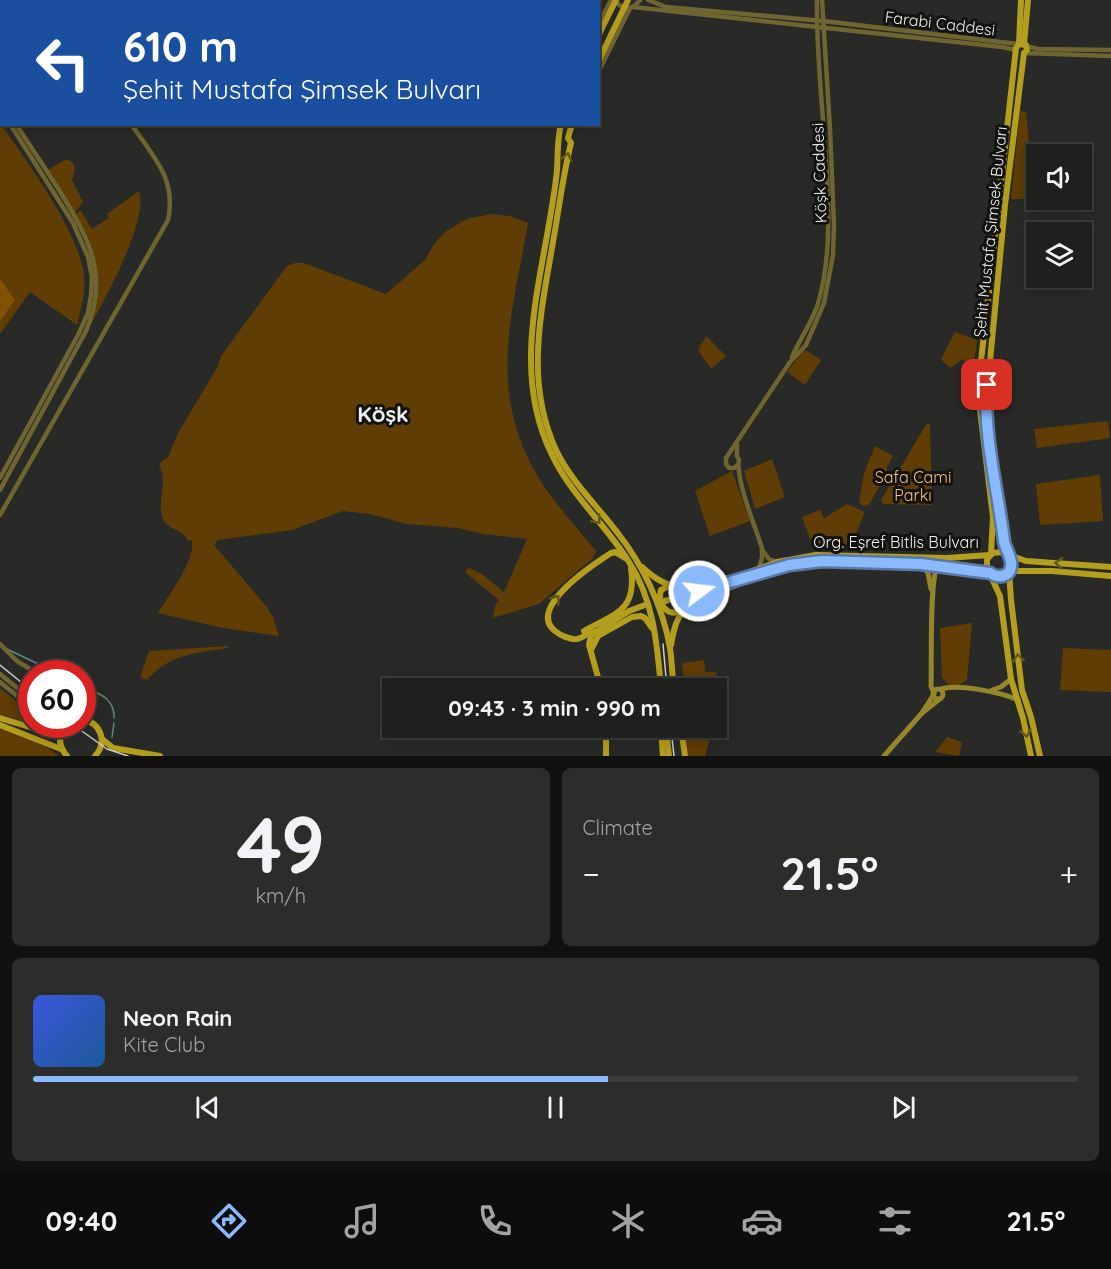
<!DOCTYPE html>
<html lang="en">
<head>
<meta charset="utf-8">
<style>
	body { margin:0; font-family:Quicksand,sans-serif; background:#2c2d2a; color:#f1f3f6; height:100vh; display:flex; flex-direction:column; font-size:22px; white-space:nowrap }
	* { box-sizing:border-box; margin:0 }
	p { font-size:20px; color:#a1a3a4 }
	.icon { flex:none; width:33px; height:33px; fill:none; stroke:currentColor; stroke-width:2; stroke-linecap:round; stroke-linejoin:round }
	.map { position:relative; height:756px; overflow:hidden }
	.sheet { display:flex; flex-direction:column; gap:12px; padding:12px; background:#111210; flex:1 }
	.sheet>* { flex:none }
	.banner { position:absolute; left:0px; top:0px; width:600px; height:126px; box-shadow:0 3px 15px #0003,0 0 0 2px #3c3e3b; background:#1a4fa0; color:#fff; overflow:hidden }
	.tools { position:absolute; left:1026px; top:144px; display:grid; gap:12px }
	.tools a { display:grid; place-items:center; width:66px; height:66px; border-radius:0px; background:#1f201d; box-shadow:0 3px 15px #0003,0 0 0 2px #3c3e3b; font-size:30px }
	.speed { position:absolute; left:18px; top:660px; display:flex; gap:12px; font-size:30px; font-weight:700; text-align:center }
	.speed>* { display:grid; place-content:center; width:78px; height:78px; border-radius:50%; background:#1f201d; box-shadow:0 3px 15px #0003,0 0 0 2px #3c3e3b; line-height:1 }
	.speed .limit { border:9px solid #d22; background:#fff; color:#111 }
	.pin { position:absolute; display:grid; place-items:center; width:51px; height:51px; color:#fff; margin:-26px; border-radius:12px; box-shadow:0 3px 9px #0006 }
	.me { position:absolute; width:66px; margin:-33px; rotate:75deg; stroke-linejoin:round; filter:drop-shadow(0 0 4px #0008) }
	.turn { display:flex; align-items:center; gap:21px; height:126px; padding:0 24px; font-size:27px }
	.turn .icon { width:78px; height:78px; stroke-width:2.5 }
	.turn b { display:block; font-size:42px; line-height:51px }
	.big { font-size:45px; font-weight:700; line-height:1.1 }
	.sheet .widget { flex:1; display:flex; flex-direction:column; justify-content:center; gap:9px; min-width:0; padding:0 21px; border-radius:9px; background:#2c2d2a }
	.sheet .dial { align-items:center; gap:0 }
	.dial b { font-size:78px; line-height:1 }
	.song { display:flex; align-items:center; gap:18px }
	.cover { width:72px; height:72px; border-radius:9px; background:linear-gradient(135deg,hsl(230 70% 55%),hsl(210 70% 35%)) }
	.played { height:6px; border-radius:3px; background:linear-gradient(90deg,#8abafc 55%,#3c3e3b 55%) }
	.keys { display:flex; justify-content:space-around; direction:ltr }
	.heat { display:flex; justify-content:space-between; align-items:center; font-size:33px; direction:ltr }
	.sheet .tiles { flex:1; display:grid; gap:12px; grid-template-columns:1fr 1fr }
	.widget:last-child { grid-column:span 2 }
	.trip { position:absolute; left:382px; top:678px; width:345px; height:60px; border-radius:0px; background:#1f201d; box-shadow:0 3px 15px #0003,0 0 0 2px #3c3e3b; font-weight:700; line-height:60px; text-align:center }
	.tabs { display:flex; height:96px; justify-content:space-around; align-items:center; background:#0c0d0c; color:#a1a3a4 }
	.tabs .icon { width:42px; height:42px }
	.tabs .current { color:#8abafc }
	.tabs b { font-size:27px; color:#f1f3f6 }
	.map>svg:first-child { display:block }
</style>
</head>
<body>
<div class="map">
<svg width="1111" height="756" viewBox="0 0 1111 756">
	<rect width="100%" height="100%" fill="#292a27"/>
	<g fill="#5f3d04">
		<path d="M1020,111L1026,112L1035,199H1011Z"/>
		<path d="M0,122C26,162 78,228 84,275C86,291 81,309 77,325L30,292L0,334Z"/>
		<path d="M66,159L72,162L75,168L72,180L83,202L73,215L45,172Z"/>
		<path d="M139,191C149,218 106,298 91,324L95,301L91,253L75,217L78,212L81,211L92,229L109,218L107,214Z"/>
		<path d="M491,214L510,216L528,223C512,316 486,392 540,480C556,505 577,528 596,551L593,558L539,604L493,618L495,606L499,600L466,573V569L470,568L483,575L504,592L527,539L483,534L458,528L407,524L369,514L343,511L292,530L218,540L214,545L266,606L273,617L279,636L223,628L158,613C169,594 195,562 192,540L188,541C183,529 168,530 163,519C156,503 169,480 159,466L162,461L168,457L178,433L218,366L221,356L287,266L295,263H304L386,294L425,260L434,244L446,231L467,219Z"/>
		<path d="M955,332L977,340L974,363L961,360L950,368L941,359Z"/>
		<path d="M706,336L726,356L711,369L698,350Z"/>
		<path d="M803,351H807L821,360L805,385L787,372Z"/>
		<path d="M1108,421L1110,438L1037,448L1034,429Z"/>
		<path d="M927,423L930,425L932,505L883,504L881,500Z"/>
		<path d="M875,446L893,456L887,467V473L869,505L863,506L859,502L864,473Z"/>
		<path d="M772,459L785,497L755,509L744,471Z"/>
		<path d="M732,471L750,521L710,536L695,491Z"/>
		<path d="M1100,475L1103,521L1040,525L1036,484Z"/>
		<path d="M847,504L865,512L851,545L813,547L802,517L820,510L824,518Z"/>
		<path d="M972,623L967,680L959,685H949L942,678L940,628Z"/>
		<path d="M228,646V648C195,653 170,654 147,680L140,677L149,651Z"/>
		<path d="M1063,648L1111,650V692L1060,690Z"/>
		<path d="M704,660L705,672H716L721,691L717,715V688H684L682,663Z"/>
		<path d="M0,688L31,713V723L0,715Z"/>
		<path d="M0,728L44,745L59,756H0Z"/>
		<path d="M685,728H713L705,756H687Z"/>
		<path d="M947,737L962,742L959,756L935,752Z"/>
	</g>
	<path fill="#805201" d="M0,279L15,300L0,321Z"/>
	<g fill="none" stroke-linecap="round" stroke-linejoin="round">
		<g stroke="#5f867e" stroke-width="1.5">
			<path d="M7,649L59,674"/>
			<path d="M82,686C98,693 115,698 114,718"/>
			<path d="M112,737L114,723"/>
		</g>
		<g stroke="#6f6531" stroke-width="4.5">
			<path d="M615,0C622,11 633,10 640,0"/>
			<path d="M648,0L666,7L823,21L1018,44"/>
			<path d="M61,2L62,0"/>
			<path d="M633,7L1002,47L1016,50"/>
			<path d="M598,25L611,0"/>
			<path d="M1026,46L1038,49L1111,50"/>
			<path d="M1025,53L1111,56"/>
			<path d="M598,73L630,8"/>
			<path d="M0,99L2,102"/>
			<path d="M0,110L2,112"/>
			<path d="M792,357C800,338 814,320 819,300C830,259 829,219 827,177C824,118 816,59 817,0"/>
			<path d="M737,444V456L739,460C735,478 756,529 762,548V558L759,568"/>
			<path d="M738,465L734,468H729L726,464V458L790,362L806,345L824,303L833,255L834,224L830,129L822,0"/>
			<path d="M0,478L78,335L88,313L91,295L92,277L88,257L73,223L10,124"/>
			<path d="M0,490L86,331C110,275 88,237 59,190C45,168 30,146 16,124"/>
			<path d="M0,515L168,220C177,179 153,156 131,124"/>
			<path d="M763,551L769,559L777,562"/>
			<path d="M0,644L17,661L38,674"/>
			<path d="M0,674L32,700"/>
			<path d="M0,682L32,708"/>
			<path d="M82,698L89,720"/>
			<path d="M52,724L61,732"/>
		</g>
		<g stroke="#96862b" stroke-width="5">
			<path d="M921,564L928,573L931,589"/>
			<path d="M941,689C958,684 1001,692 1018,700"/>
			<circle cx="938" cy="694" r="5"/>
			<path d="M992,690L1001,687L1011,679"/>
			<path d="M934,693L931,686C932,665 929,576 938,565"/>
			<path d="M922,713L934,694"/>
			<path d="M884,756L922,713L941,698"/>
		</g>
		<g stroke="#b49e1d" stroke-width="6">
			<path d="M598,37L601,30"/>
			<path d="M1019,44L1021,0"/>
			<path d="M1024,44L1028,0"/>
			<path d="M1024,53L1005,205L986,403L1005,547L1012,563L1009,571L1011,600L1022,690L1031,717L1040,756"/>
			<path d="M598,62L611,35"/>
			<path d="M561,124C557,140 558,154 557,170C556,182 554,194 552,206C539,290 512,374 552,455C571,495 606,525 629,562C654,601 657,644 661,688"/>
			<path d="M572,124L568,138L571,143C563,175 559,209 553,242C541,313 524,383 557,452C572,482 597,506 617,532C643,565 663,607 670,648C672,661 672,675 674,688"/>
			<path d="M991,554L993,517L980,410V370L1016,48L1019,44L1026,45L1027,50L1024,53"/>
			<path d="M642,567C673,596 690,588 726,578"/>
			<path d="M1009,571H1052L1111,576"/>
			<path d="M991,574L1000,577L1009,571"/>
			<path d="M722,582L777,562L816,555L947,558L990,555"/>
			<path d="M671,585L661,590C657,604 667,617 681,611"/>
			<path d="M665,601L789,565C855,554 924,563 990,573"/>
			<path d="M584,631C616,613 637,611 631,568"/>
			<path d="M594,632C587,633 583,638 577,639C570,640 560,635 555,631C526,608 594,564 611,553L615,552L625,558"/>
			<path d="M671,645C674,628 676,616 690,605L740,583"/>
			<path d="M592,648L598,636L632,617L641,616L645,618L652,628"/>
			<path d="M601,688L589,645L591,635L629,611L645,605"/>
			<path d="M0,718L60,736"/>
			<path d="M82,719C101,723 108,742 95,756"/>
			<path d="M67,724C58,735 58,746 67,756"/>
			<path d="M0,725L61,749"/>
			<path d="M661,728L663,756"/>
			<path d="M666,728L669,756"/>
			<path d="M681,728L685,756"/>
			<path d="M102,739L113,748L160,756"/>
			<path d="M606,756V728"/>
			<path d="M1031,756L1023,718L1011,679L1000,596L987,568V559L993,553L1001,552L1026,561L1111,567"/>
		</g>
		<g stroke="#cccdcb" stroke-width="1.5">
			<path d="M663,644L667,688"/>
			<path d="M0,665L32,691"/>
			<path d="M72,724L107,749L128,756"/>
			<path d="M671,728L674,756"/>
		</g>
		<g stroke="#b49e1d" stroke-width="6">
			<path d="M601,30L616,0"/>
			<path d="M611,35L628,0"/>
		</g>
	</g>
	<defs><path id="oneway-chevron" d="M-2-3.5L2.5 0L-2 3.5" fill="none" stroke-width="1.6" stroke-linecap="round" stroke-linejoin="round" transform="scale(1.5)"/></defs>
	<g stroke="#635817">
		<use href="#oneway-chevron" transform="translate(567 157) rotate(-78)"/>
		<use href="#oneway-chevron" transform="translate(597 520) rotate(50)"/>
		<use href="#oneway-chevron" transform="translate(1059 563) rotate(-176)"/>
		<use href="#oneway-chevron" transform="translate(556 599) rotate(-53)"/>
		<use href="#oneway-chevron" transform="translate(1018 658) rotate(-97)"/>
		<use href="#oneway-chevron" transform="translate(1026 733) rotate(78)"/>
	</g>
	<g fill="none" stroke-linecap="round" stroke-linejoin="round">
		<defs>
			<path id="route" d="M699,591L789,565L822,561L921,564L990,573C997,578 1009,578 1011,567C1013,559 1005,549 1004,541C998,491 983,435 987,385"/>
		</defs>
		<use href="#route" stroke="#5a79a4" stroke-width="15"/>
		<use href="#route" stroke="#8abafc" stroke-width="10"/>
	</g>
	<g text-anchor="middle" stroke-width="6" stroke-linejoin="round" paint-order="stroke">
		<g font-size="16" fill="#eff0ee" stroke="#121311">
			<text transform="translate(940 23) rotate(7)" y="6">Farabi Caddesi</text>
			<text transform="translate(819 173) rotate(-92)" y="6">Köşk Caddesi</text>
			<text transform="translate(990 232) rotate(-84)" y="6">Şehit Mustafa Şimsek Bulvarı</text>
			<text x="896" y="548">Org. Eşref Bitlis Bulvarı</text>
		</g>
		<g font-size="16" fill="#f7c27d" stroke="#121311">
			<text x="913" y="483">Safa Cami<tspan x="913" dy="18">Parkı</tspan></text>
		</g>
		<g font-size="22" font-weight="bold" fill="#eff0ee" stroke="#121311">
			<text x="383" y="422">Köşk</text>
		</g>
	</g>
</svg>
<div class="tools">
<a><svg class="icon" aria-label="sound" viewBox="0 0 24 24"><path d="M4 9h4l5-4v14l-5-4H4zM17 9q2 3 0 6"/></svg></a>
<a><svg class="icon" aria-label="layers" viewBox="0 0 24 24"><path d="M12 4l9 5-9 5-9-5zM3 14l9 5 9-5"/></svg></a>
</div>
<div class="speed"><div class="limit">60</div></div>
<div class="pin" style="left:987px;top:385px;background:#d93025"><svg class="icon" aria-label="arrive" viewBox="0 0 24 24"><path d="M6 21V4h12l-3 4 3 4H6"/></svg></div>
<svg class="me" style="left:699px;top:591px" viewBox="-20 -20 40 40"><circle r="17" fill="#8abafc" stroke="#fff" stroke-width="3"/><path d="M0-11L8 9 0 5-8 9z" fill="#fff"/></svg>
<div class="trip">09:43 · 3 min · 990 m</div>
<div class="banner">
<div class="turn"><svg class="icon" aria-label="left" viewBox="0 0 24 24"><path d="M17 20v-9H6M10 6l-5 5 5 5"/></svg><div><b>610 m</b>Şehit Mustafa Şimsek Bulvarı</div></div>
</div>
</div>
<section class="sheet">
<div class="tiles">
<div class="widget dial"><b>49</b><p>km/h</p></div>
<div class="widget"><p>Climate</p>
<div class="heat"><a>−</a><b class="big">21.5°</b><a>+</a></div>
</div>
<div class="widget">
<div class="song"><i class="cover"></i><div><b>Neon Rain</b><p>Kite Club</p></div></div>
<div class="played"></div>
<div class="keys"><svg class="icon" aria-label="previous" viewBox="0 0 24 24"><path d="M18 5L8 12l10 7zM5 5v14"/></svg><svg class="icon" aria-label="pause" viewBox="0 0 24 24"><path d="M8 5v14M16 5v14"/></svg><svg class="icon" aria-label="next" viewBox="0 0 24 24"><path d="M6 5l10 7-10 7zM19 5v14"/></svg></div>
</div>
</div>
</section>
<nav class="tabs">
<b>09:40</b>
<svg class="icon current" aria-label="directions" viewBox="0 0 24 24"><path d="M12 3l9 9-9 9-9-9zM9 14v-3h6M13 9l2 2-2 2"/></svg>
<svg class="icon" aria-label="music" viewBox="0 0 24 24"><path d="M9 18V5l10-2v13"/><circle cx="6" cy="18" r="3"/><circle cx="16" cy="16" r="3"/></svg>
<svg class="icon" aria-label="phone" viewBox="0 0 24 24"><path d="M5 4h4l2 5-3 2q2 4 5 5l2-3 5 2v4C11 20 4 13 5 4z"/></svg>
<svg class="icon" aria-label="climate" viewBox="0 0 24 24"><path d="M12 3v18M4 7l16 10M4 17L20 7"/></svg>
<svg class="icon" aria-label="car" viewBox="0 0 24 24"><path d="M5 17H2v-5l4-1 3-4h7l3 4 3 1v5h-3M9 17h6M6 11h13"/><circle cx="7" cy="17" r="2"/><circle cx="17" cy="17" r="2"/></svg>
<svg class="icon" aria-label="filters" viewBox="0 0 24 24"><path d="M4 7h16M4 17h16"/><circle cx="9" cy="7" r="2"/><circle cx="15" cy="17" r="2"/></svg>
<b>21.5°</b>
</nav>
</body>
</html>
